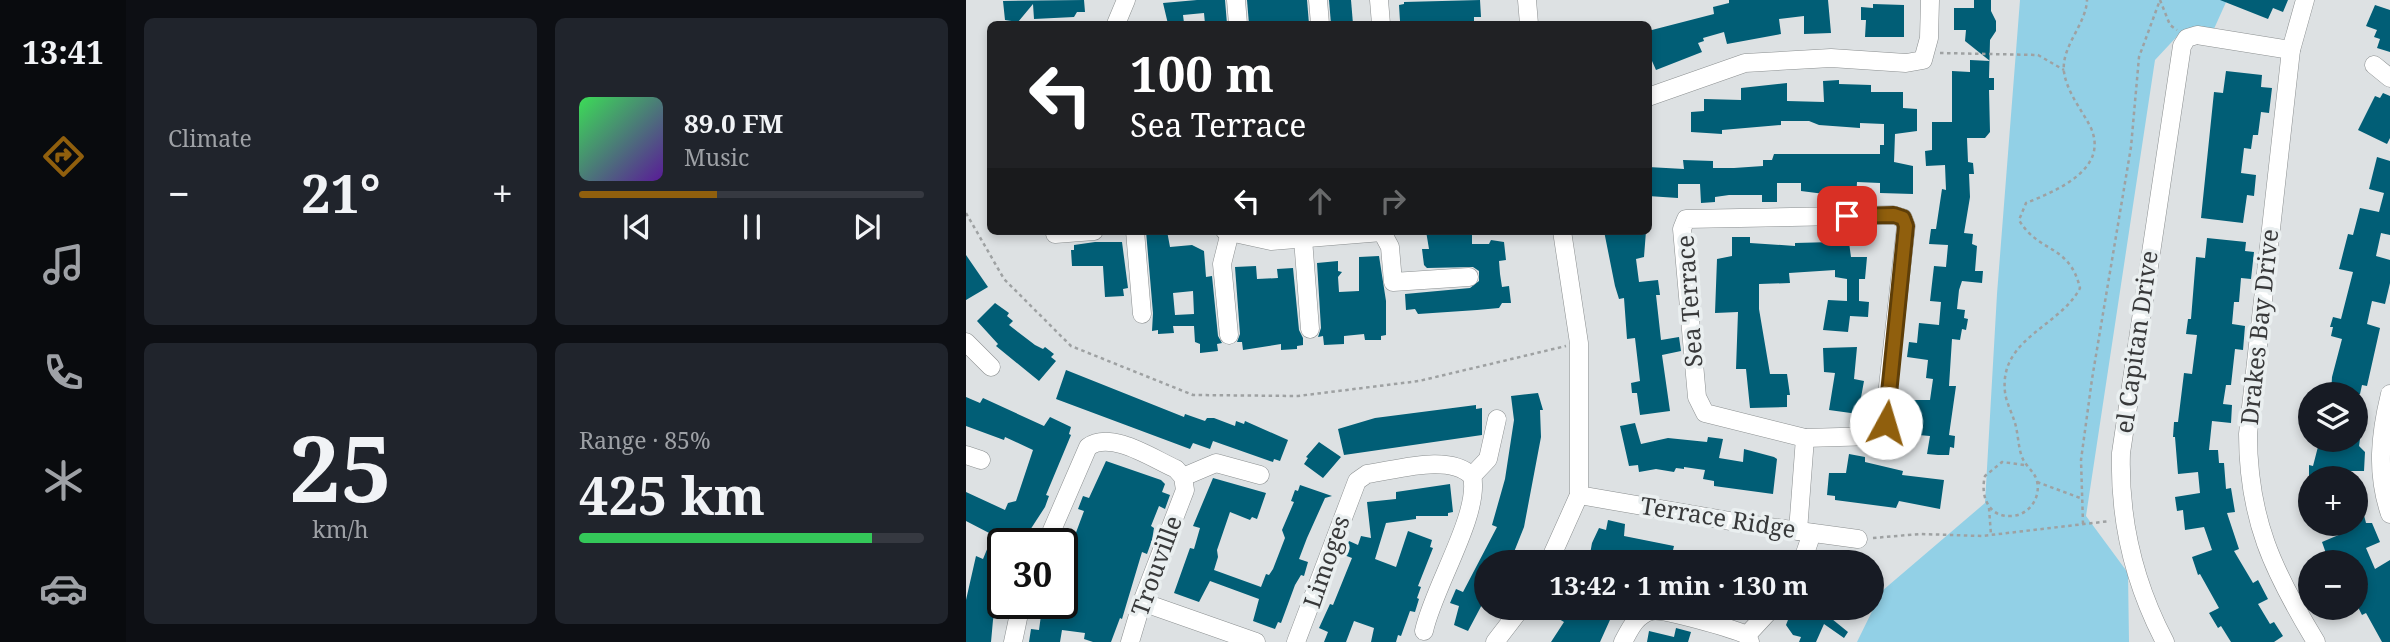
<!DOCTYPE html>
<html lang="en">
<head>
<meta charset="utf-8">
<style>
	body { margin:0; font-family:"Noto Serif",serif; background:#20242c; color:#f1f3f6; height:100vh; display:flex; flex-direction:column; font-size:26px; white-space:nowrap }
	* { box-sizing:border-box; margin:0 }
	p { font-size:23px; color:#9ea1a6 }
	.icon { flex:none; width:38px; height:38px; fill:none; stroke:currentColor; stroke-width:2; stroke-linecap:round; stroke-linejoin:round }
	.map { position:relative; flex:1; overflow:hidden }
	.details { display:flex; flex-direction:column; gap:18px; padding:18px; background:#0d0f14; width:840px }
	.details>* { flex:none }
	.guide { position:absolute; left:21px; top:21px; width:665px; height:214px; border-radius:10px; box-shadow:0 4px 10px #0003; background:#202124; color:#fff; overflow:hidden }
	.buttons { position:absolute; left:1332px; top:382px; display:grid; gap:14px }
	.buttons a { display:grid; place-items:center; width:70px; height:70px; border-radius:50%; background:#171b24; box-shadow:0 4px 10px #0003; font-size:35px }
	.speed { position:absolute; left:21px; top:528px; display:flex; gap:14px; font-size:35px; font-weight:700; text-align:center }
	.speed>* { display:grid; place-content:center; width:91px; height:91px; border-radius:50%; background:#171b24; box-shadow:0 4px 10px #0003; line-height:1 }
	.speed .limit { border:4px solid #111; border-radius:10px; background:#fff; color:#111 }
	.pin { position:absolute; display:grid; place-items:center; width:60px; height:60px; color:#fff; margin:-30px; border-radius:14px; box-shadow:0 4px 10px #0006 }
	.me { position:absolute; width:77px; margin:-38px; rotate:6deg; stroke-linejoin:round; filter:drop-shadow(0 0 5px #0008) }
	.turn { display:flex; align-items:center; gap:24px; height:147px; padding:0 28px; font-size:32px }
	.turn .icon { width:91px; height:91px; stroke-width:2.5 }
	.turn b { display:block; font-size:49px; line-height:60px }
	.lanes { display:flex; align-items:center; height:66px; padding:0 28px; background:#0003; justify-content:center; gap:35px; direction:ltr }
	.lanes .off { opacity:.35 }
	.big { font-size:52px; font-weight:700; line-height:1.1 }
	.details .tile { flex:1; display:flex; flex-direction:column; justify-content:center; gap:10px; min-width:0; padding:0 24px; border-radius:10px; background:#20242c }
	.details .dial { align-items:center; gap:0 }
	.dial b { font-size:91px; line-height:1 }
	.song { display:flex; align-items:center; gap:21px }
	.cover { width:84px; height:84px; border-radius:10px; background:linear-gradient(135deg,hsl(130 70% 55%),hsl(270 70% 35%)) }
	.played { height:7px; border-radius:4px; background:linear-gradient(90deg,#905f0d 40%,#363941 40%) }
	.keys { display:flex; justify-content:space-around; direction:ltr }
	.heat { display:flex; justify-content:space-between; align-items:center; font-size:38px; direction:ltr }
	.charge { height:10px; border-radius:5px; background:linear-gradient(90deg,#34c759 85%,#363941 0) }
	.details .tiles { flex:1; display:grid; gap:18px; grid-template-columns:repeat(2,1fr) }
	.trip { position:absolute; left:508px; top:550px; width:410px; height:70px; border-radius:35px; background:#171b24; box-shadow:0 4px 10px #0003; font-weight:700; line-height:70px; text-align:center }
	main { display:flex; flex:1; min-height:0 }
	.dock { display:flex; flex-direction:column; width:126px; justify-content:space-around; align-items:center; background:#090b0e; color:#9ea1a6 }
	.dock .icon { width:49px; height:49px }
	.dock .current { color:#905f0d }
	.dock b { font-size:32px; color:#f1f3f6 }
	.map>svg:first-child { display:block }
</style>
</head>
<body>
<main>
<nav class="dock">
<b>13:41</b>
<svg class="icon current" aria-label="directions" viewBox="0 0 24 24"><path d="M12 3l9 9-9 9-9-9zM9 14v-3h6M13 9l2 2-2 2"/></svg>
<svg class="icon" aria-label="music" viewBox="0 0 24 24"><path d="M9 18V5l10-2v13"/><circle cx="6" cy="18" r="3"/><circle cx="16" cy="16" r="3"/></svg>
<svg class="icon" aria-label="phone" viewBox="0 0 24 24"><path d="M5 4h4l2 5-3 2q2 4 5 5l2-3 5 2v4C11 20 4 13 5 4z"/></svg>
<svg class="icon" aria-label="climate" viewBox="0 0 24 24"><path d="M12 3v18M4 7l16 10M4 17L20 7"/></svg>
<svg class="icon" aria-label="car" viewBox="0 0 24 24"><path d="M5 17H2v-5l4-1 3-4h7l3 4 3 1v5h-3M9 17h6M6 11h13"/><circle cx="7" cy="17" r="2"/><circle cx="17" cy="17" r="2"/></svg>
</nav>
<section class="details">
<div class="tiles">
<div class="tile"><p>Climate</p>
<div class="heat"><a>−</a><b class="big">21°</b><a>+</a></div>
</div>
<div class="tile">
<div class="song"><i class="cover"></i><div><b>89.0 FM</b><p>Music</p></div></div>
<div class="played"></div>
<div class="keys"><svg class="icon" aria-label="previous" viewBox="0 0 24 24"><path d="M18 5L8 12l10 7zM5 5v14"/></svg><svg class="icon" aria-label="pause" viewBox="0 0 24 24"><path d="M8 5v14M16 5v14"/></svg><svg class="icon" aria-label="next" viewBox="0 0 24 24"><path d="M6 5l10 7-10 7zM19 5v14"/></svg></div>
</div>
<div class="tile dial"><b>25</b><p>km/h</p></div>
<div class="tile"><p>Range · 85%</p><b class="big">425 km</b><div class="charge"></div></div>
</div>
</section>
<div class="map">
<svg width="1424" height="642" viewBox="0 0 1424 642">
	<rect width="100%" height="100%" fill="#dde1e3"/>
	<path fill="#92d0e6" d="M1054,0H1261L1247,31L1217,30L1189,60L1120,516L1162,573L1163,642H891L916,591L1019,503L1031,294Z"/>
	<g fill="#015e76" fill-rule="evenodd">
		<path d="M118,0L119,12H111L108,17L68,19L67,4L52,22L39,20L37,1Z"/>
		<path d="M231,0H259L261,24H239L238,13L217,15L218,23L202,24L197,3Z"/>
		<path d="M281,0H341L343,24H283Z"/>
		<path d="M363,0H385L387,24H365Z"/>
		<path d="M514,0L515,17H508V23L438,24L437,21H434L433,5L438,4V2Z"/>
		<path d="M763,0H862L865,33L838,34V16L813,19L815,34L761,44L758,32L737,38L738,41L732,43L736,52L690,70L682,52V31L748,14L747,7L763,3Z"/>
		<path d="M1008,0H1025V11L1030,21V31L1024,40L1023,78H1028V90H1023L1024,132L1019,138H1001L1002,162L1007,163L1008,174H1003L1004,197L998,233L1007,234L1006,244L1011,246L1009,271H1017L1016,283L996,281L993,290L991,309L999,310L998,318L1002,319L1000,330L996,329L994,340L986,339L983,386H990L983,435L989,436L988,448L984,447L983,455H972L961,454L964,436L941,434L945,400H964L967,379L960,378L962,360L941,357L943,342L951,343L953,323L973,325L975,302L964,301L968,266L980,267L982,245L963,244L965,229H970L976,189L980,190L979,165L960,166L959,151L966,150V122H986V71L1004,72V60L1024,61L999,41L1000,30H988V8H1008Z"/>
		<path d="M1254,0H1322L1317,12L1307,8L1302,19Z"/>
		<path d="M907,4L938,5V37H899L900,20H895V7L907,8Z"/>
		<path d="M1409,5L1424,10V52L1411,48L1414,39L1408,37L1411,30L1400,26Z"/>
		<path d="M1260,71L1296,75L1295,87L1306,88L1303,113L1295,112L1292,135H1287L1285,149L1278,148L1275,173L1290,175L1288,196L1281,195L1277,223L1235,218L1248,92L1257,93Z"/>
		<path d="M873,80V84L905,85V92H937V108L951,109V131L929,134L928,162L947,166V194L914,193V183L891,182L890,202L874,201V196L835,191V183H811V202H796V195H763L749,197V202L735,203L734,184H712V198L682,196V167L718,169L717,160L747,161V168H768L797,166V160H806L808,154H914V145H918V124L894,123V128L853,125L843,121H815V125L756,130V134L725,132V112L738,111V99L775,100V88L821,83V101L858,102L857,81Z"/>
		<path d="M1417,93L1424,96V138L1421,144L1392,130L1409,96L1414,98Z"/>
		<path d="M1411,157L1424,161V235L1415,233L1410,256L1424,260V283L1419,304L1406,301L1401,324L1414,328L1401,386L1396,385L1394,394H1365L1366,377L1376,339L1365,336L1367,327H1364L1367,317L1375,319L1387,272L1373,269L1382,234L1387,235L1394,208L1413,212L1418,193L1403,189Z"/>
		<path d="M180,231H201L204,247L226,245L238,251L240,277L246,276L252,336L256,343L251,344L252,351L234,353V344L229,342L228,326H207L208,333L192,334V330L186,331L187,313ZM227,291L228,314L209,315L207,293Z"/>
		<path d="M460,231H506V244H523L525,240L538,242L540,260L533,261L534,274L536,287L543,286L545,303H536L533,308L511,310L452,314L449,309L440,310L439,294L504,288L513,281V271L507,267L461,268L458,265L456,249H463Z"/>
		<path d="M638,231H680L678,257L670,259L673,282L692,280L694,295H690L695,340L713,337L715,351L696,355L704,411L674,415L671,393H666L665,383L674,381L669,338L661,339L658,298L653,299L649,286Z"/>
		<path d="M867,235H882L885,257H901L899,279H893V301L903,302L902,317L884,316L882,332L857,330L862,300L881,301V279L869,277V270L823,273L824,283L793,284V309L804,374H821L824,395H821V407L784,408L780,369H770L772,312L749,313L751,259L766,256V237H784V243L829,246V243L867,242Z"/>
		<path d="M1241,238L1280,242L1279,251L1288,252L1285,279L1275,278L1273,302H1268L1266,324L1279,326L1277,350L1269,349L1265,385H1260L1257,404L1266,405L1265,423L1246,421L1243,450H1252L1253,463H1258L1260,489L1265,488L1269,512L1261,513L1273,549L1268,551L1287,583L1292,580L1302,599L1292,604L1304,624L1308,622L1317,636L1308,642H1265L1255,626L1252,628L1243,613L1253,608L1234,574L1232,575L1226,557L1246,550L1238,527L1219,530L1217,510L1211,511L1209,497L1234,493L1232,472L1212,474L1209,437H1207L1208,422H1212L1218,373L1226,374L1231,335L1220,334L1222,319H1225L1230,257L1239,258Z"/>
		<path d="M129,242H156L162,288L157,289L158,296L139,297L137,266H106L105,250H108V245Z"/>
		<path d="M0,255L22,287L0,300Z"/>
		<path d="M413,256L420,301V335L415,336V340H399L398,334L378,336V344L358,345L357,336L352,337L355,328L351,263L372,261V271L376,272L372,277L373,292L393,291V257Z"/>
		<path d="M290,266L291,279L312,278L311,269L327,268L333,330L337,338V345L331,346V349L315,350V344L277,350L276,342H271L274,334L269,267Z"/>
		<path d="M29,303L43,313L41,316L47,321L43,325L69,345L77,349L79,347L88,354L85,357L90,361L73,381L30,346L32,344L11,321Z"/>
		<path d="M891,347L888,379L898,381L892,414L863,410L869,373L858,372L857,348Z"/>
		<path d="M100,370L218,417L219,414L239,421L241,418H248L269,426L270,421L278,424L279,421L322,440L314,461L308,459L307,462L247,441L244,449L227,443L224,449L90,399Z"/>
		<path d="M572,393L577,410H574L575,437L558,527L544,562H520V597L502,631L488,625L493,606L484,603L490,589L497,592L531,527L526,525L539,479L548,420L545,396Z"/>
		<path d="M0,397L14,403L17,398L78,426L84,417L105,427L103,434L105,435L80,495L83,496L79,507L55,544H37V586L34,585L27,620L25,642H0V600L10,556L17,559L27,535L0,521V492L39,510L42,503L50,501L67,450L39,437L38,440L0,426Z"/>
		<path d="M510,405V409L516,408V435L378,455L372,429L409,418Z"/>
		<path d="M669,423L675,444L702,438L741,442L742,437L757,439L753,458L777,462L778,449L808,457L811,459L807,494L748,486V481L737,479L739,470L718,467V469L710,468L708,472L690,469L673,472L672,465L663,466L654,426Z"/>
		<path d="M1354,439H1394L1393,446L1399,452L1398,471H1382L1384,478H1343V465L1347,466Z"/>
		<path d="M353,442L375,457L357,478L338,464L342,458L340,457Z"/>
		<path d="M883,454L899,457V462L937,471L936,475L978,480L974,509L933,501L930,508L869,500V496L861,495L863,473H880Z"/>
		<path d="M140,461L195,480L199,484L196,492L204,495L199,509L193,506L185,526L188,528L186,540L181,554L176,552L156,619L154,618L145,642H127L118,639L119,633L96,630L94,642H63L65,629L73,630L76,608L79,609V604H96V551L102,554L118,511L112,509L117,496L123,498Z"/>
		<path d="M247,478L300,493L291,519L286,517L284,520L264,512L251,550L252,557L248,570L295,587L300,574L303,575L307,569L319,538L316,530L328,502L325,501L329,490L332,491L334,485L366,496L359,498L341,538L333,559L342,562L338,576L335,575L329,585L315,623L312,622L309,629L287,621L293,599L244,581L233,602L208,593L224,548L228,549L234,528L227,526Z"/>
		<path d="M484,484L487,512L482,513V516H450V519L420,523L409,559L430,567L442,531L466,540L464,547L467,548L452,586L455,587L451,598L453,599L449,612L444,611L435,636L432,635L430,642H405L408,628L388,621L380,642H358L362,632L353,628L364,604L367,605L386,558L378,555L383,541L392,545L395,536L405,538L401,502L430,499V492Z"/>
		<path d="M1393,496L1400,523H1406L1414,542L1400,548L1409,569L1424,560V642H1416L1400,613L1396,615L1390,603V592L1402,586L1392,569L1390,570V562H1363L1356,542L1375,534L1372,523H1390V497Z"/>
		<path d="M642,520L659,524L658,536L708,546L704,562L629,560V555L624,554L626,543L633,528L640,530Z"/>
		<path d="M600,607H640L648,611L634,642H585L598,622L593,619Z"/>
		<path d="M827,607H874L866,619L882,632L878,638L858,624L850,642H833L835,637L827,635L820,625Z"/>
		<path d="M710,628L725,632L722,642H681L683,631L708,637Z"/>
	</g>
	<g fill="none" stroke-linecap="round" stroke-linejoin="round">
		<defs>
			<g id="minor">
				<path d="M270,0L272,24"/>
				<path d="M352,0L354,24"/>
				<path d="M413,0L415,24"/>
				<path d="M561,0L563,24"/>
				<path d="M1339,0L1325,50L1282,434C1282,519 1307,571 1350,642"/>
				<path d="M150,24L160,0"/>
				<path d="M1408,65L1424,78"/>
				<path d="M682,97L779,63L865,58L940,63L957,60L963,38L964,0"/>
				<path d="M927,215L937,218L940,226L917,431L909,436L839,438L739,413L731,397L716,229L720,219Z"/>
				<path d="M169,231L176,314"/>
				<path d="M259,231L305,241L416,232"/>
				<path d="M416,232L424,247L427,282L503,277"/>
				<path d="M89,234L128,231"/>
				<path d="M337,239L344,329"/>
				<path d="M263,335L256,264L264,232"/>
				<path d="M0,342L25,367"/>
				<path d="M1424,394C1414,435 1410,473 1424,514"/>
				<path d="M0,455L15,460"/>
				<path d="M506,476L522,459L531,419"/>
				<path d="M217,477L250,463L294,475"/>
				<path d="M613,495L781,524L892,539"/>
				<path d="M832,531L839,438"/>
				<path d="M80,544L122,447C145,430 187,459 210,469L217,477L219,490L176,602L164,642"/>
				<path d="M583,562L613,495V343L596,231"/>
				<path d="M836,562L846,533"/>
				<path d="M176,602L290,642"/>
				<path d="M458,631C467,588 515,513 506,476"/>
				<path d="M781,635L807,607"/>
				<path d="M47,642L55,604"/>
				<path d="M330,642L391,481L401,474C431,470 483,453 506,476"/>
				<path d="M529,642L556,607"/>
				<path d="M657,642C664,629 670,615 685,611C697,608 767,629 781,635L784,642"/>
				<path d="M1199,642C1168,583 1153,520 1155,453L1216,46L1221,38L1231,35L1325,50"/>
			</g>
		</defs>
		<use href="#minor" stroke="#8b8f90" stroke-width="19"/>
		<g stroke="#9ea1a2" stroke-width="2.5" stroke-dasharray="3.5 3.5" stroke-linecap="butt">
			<path d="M1194,0L1204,25L1211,30"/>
			<path d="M974,53L1072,55L1098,70"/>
			<path d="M0,213L38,279L105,346L227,395L332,396L453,381L600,346"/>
			<path d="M1058,465L1036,462L1019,476C1014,495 1022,518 1046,516C1063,515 1075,498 1071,481C1068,470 1058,466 1055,454C1052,444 1052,433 1049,423C1046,413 1040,402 1039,392C1033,338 1094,327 1114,288C1103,243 1073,254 1053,220L1060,203C1090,191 1145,169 1124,126C1115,109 1101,92 1098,72C1095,46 1120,25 1121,0"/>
			<path d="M1071,482L1117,499"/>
			<path d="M1023,508L1025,535"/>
			<path d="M1117,524L1115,460L1126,379L1165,147L1173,57L1194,0"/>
			<path d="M907,538L954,534L1016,536L1144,521"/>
		</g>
		<use href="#minor" stroke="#fff" stroke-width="18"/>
	</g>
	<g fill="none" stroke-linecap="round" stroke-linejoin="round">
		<defs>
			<path id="route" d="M881,216L928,215L937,218L940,226L920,423"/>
		</defs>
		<use href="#route" stroke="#5e3e08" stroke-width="18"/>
		<use href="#route" stroke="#905f0d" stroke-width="12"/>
	</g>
	<g text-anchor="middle" stroke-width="7" stroke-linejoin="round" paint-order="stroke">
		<g font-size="24" fill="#38393a" stroke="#eaeff0">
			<text transform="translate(724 301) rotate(-94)" y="8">Sea Terrace</text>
			<text transform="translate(1294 327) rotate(-84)" y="8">Drakes Bay Drive</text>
			<text transform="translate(1171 342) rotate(-82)" y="8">el Capitan Drive</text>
			<text transform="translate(752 518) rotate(9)" y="8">Terrace Ridge</text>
			<text transform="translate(361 562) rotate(-71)" y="8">Limoges</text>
			<text transform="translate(191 566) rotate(-70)" y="8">Trouville</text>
		</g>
	</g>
</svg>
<div class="buttons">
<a><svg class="icon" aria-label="layers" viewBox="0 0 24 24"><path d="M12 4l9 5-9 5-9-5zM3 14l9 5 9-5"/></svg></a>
<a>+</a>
<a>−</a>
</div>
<div class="speed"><div class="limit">30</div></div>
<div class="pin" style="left:881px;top:216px;background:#d93025"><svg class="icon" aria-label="arrive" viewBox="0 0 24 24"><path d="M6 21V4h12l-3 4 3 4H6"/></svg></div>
<svg class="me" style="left:920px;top:423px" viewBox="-20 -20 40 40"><circle r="19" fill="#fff"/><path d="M0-13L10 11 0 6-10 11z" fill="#905f0d"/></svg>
<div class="trip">13:42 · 1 min · 130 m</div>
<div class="guide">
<div class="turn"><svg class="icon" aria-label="left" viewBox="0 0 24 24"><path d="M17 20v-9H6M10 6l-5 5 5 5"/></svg><div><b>100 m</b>Sea Terrace</div></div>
<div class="lanes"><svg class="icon" aria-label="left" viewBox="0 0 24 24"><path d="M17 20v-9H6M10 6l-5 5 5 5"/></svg><svg class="icon off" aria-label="ahead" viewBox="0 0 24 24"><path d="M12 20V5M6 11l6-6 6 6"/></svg><svg class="icon off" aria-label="right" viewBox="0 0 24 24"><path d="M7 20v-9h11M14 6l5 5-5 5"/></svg></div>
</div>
</div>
</main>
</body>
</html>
